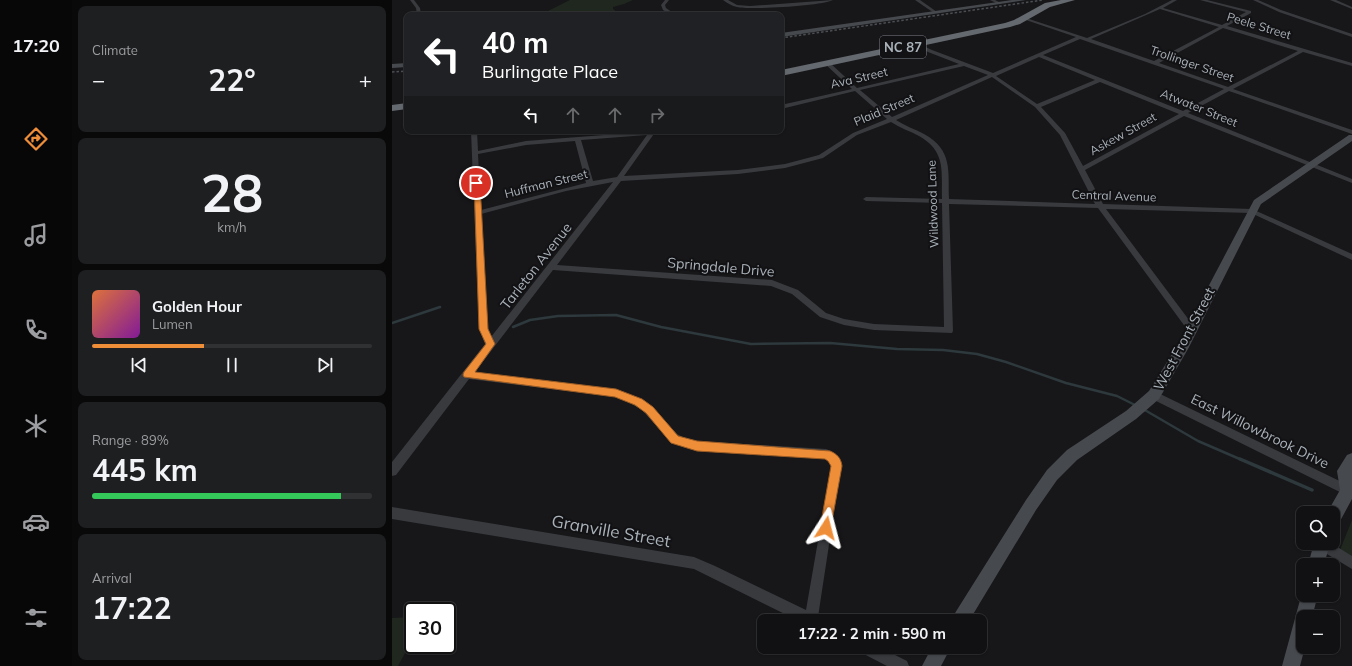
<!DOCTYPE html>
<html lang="en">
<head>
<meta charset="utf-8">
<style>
	body { margin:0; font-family:Mulish,sans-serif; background:#1e1f21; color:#f1f3f6; height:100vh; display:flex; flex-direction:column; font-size:15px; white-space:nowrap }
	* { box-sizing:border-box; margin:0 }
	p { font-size:13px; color:#9c9da0 }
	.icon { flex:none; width:22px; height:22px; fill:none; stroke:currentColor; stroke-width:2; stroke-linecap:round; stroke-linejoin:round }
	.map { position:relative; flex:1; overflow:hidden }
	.panel { display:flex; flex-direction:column; gap:6px; padding:6px; background:#09090a; width:320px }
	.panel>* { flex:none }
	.guide { position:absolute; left:12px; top:12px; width:380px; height:122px; border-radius:8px; box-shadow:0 1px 3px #0004,0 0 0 1px #303133; background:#202124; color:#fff; overflow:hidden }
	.buttons { position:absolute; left:904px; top:506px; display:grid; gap:8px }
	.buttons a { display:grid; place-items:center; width:44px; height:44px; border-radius:8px; background:#111113; box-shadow:0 1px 3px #0004,0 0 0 1px #303133; font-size:20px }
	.speed { position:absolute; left:12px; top:602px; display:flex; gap:8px; font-size:20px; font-weight:700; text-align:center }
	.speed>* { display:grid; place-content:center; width:52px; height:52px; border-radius:50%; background:#111113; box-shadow:0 1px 3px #0004,0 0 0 1px #303133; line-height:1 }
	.speed .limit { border:2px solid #111; border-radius:6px; background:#fff; color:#111 }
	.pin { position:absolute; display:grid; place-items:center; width:34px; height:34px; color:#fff; margin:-17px; border:2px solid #fff; border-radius:50%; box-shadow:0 1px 4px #0007 }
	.me { position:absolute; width:44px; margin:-22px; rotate:9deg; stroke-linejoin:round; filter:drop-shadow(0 0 3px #0008) }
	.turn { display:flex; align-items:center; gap:14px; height:84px; padding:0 12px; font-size:18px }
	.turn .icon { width:52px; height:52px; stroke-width:2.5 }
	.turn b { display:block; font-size:28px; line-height:34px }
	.lanes { display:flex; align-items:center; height:38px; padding:0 12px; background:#0003; justify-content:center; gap:20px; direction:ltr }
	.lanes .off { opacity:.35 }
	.big { font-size:30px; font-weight:700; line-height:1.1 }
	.panel .widget { flex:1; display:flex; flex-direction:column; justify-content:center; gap:6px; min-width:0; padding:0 14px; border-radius:8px; background:#1e1f21 }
	.panel .dial { align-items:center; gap:0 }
	.dial b { font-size:52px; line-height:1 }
	.song { display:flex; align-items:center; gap:12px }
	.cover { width:48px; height:48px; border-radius:6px; background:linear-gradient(135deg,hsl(20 70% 55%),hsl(290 70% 35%)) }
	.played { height:4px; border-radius:2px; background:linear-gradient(90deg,#ef8e39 40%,#303133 40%) }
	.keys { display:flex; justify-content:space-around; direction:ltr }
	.heat { display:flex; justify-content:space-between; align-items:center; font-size:22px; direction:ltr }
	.charge { height:6px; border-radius:3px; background:linear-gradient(90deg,#34c759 89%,#303133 0) }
	.trip { position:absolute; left:365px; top:614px; width:230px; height:40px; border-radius:8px; background:#111113; box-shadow:0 1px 3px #0004,0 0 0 1px #303133; font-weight:700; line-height:40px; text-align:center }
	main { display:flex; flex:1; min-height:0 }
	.dock { display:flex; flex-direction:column; width:72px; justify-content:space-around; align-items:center; background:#070708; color:#9c9da0 }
	.dock .icon { width:28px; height:28px }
	.dock .current { color:#ef8e39 }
	.dock b { font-size:18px; color:#f1f3f6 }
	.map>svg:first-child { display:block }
</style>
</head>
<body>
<main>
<nav class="dock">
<b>17:20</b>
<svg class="icon current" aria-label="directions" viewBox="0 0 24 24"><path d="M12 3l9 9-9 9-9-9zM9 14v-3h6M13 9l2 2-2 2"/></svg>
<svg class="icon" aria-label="music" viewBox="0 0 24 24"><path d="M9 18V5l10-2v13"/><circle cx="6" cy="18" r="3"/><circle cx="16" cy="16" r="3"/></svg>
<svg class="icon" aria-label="phone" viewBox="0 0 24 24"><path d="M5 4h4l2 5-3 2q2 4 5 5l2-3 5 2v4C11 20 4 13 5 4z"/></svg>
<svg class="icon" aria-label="climate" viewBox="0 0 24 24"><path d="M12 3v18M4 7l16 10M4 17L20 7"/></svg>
<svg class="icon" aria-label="car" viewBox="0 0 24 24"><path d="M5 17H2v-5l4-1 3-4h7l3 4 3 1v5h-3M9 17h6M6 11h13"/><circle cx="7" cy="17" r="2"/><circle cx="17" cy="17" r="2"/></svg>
<svg class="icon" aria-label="filters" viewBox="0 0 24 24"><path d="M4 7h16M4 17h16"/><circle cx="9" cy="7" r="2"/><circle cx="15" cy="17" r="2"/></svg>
</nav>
<section class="panel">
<div class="widget"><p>Climate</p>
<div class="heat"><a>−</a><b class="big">22°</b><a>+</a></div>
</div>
<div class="widget dial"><b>28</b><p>km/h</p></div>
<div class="widget">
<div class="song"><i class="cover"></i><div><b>Golden Hour</b><p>Lumen</p></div></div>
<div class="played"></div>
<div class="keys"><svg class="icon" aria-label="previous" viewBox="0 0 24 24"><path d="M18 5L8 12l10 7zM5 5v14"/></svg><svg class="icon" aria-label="pause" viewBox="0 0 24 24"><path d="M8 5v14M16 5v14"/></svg><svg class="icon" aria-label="next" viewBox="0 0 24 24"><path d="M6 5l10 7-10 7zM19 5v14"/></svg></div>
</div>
<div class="widget"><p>Range · 89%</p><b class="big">445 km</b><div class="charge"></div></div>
<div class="widget"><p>Arrival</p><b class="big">17:22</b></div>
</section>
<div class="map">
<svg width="960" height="666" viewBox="0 0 960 666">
	<rect width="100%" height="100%" fill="#171719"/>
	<g fill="#1f271f">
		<path d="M178,0H241L232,4L221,7V9L228,15H148Z"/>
		<path d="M960,520V557L948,550Z"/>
		<path d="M21,617V638L6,666H0V618Z"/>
	</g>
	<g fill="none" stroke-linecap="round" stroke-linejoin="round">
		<g stroke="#2d393d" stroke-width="2.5">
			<path d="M0,323L48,307"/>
			<path d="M121,327L138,320L166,316L224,315L269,327L359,344L438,343L505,349L551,350L585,354L614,362L674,383L725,396L745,406"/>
			<path d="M751,409L806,441L850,460"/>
		</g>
		<path stroke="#2d393d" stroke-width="3.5" d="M848,459L920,490"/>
		<g fill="#383a3e" fill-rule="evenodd">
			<path d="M18,0H22L28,8L29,15H25L24,8Z"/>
			<path d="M273,0H277L273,5L274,8L284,15H279L271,10L269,5Z"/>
			<path d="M331,0H336L345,5L358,6L441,0C430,6 358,10 345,7C340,6 335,3 331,0Z"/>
			<path d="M523,0H528L545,12L542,13Z"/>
			<path d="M598,0H603L609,3L606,4Z"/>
			<path d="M780,0H785L771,8L830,25L854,12L808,0H815L859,11V13L835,26L960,63V66L911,52L841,89L960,130V134L837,91L796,113L960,179V183L792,116L693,170L711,204L860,209L960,254V260L859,213L714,209L803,328L804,330L800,333L797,332L706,208L557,204L561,331L560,333L482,330L452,325L428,317L400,294L379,286L161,270L83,372L224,389L253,401L267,414L285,434L295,439L305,441L434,449C443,452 448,456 449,466L426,617L428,621H407L302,569L0,519V507L302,557L323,566L414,610L439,466L438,463L433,459L305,451L291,447L277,440L250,410L238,403L224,397L77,379L4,475L0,476V462L93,344L87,329L79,131H85L86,151L134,141L264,131L232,176L346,170L393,164L427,155L461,133L495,119L463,91L389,109V105L460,89L433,64V62H437L465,88L567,64L536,52L523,45L525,43L540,50L601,73L684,37L631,19V17L695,38L753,14ZM768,9L827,27L762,61L699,39ZM831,28L906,51L836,87L767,63ZM688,39L832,89L791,111L651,55ZM647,57L703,80L645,104L604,76ZM572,66L596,75L500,117L468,90ZM600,77L643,107L668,135L703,204L557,199C556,171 561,150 532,134C523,129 513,126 504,120ZM708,82L787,114L691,166L673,133L649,107ZM499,122C508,128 518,131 527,136C555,152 549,172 550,199L474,197L471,199L474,201L550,203L552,327L482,324L452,319L434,313L406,290L380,280L165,265L229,181L346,174L393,168L431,158L465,135ZM255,135L225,177L201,181L189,140ZM183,141L194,183L89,210L86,154L134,145ZM221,182L99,337L95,329L89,214L174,191Z"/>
			<path d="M861,0H866L889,10L960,34V37L887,12Z"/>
			<path d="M938,0H944L960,7V9Z"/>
			<path d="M762,391L960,487V498L758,398L757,395L758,392Z"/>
			<path d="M923,543H939L960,556V569L925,548Z"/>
			<path d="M466,647H487L515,661L517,666H495L468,652Z"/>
		</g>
		<g fill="#46494e" fill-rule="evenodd">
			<path d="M620,0H634L389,37V33Z"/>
			<path d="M15,63V67L0,68V64Z"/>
			<path d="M957,135H960V141L869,204L796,349L767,399L744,419L685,460L665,480L644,510L577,621H558L634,500L655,470L675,450L734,411L757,391L785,346L862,200Z"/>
			<path d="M960,453V499L947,523L941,526V513H935L948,490L945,471L955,455Z"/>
			<path d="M922,543H938L932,565H916Z"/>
			<path d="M911,589V595H926L920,617H911V647H913L908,666H890Z"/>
			<path d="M540,647H559L549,666H530Z"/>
		</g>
		<g fill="#64696f" fill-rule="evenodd">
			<path d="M669,0H683L658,7L628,24L618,27L389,76V70L613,23L622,20L653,3Z"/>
			<path d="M15,103V109L0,111V105Z"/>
		</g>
		<g stroke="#4b4e53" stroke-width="1.5" stroke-dasharray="2.5 2" stroke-linecap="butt">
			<path d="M389,38L651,0"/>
			<path d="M0,72L15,71"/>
		</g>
	</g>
	<path fill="#ef8e39" stroke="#9b5c25" d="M82,181L88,183L96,329L103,344L83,372L224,389L250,399L261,407L286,436L305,441L438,451C445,454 449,458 450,466L438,532L434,534L430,532L428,528L439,466L436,461L433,459L305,451L279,443L254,413L243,405L223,397L72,377L71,375L72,372L94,344L87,329Z"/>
	<g text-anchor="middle" stroke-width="4" stroke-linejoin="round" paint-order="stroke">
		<g font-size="12" fill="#a9b1b9" stroke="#121214">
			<text transform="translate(867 26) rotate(17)" y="4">Peele Street</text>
			<text transform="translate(800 64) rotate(19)" y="4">Trollinger Street</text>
			<text transform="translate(467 78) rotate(-13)" y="4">Ava Street</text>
			<text transform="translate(807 108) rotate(22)" y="4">Atwater Street</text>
			<text transform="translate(492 110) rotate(-23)" y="4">Plaid Street</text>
			<text transform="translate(731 134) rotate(-29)" y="4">Askew Street</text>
			<text transform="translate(154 184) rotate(-14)" y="4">Huffman Street</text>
			<text transform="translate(722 196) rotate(2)" y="4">Central Avenue</text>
			<text transform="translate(541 204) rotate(-92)" y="4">Wildwood Lane</text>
		</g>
		<rect fill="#121214" stroke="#7c8188" stroke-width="1" x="488" y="36" width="46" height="22" rx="3"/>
		<g font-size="13" font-weight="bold" fill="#a9b1b9">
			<text x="511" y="52">NC 87</text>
		</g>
		<g font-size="14" fill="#a9b1b9" stroke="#121214">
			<text transform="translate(144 266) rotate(-52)" y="5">Tarleton Avenue</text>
			<text transform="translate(329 267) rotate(5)" y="5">Springdale Drive</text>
			<text transform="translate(792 339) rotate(-62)" y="5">West Front Street</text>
			<text transform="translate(868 431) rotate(26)" y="5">East Willowbrook Drive</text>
		</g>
		<g font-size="17" fill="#a9b1b9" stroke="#121214">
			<text transform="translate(219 531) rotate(10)" y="6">Granville Street</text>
		</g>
	</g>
</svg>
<div class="buttons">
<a><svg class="icon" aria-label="search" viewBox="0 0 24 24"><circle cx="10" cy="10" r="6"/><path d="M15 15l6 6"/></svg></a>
<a>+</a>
<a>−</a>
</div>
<div class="speed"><div class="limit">30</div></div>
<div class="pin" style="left:84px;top:183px;background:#d93025"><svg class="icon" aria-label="arrive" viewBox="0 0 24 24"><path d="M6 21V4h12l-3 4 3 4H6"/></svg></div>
<svg class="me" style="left:434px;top:528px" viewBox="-20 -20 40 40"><path d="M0-17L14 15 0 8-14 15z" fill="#ef8e39" stroke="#fff" stroke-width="4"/></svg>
<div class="trip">17:22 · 2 min · 590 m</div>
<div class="guide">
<div class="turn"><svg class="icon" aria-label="left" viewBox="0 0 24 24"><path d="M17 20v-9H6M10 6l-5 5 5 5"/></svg><div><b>40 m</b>Burlingate Place</div></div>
<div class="lanes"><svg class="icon" aria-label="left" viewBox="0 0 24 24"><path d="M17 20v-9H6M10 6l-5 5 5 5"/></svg><svg class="icon off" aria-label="ahead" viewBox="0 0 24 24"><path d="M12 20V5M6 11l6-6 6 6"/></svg><svg class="icon off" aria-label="ahead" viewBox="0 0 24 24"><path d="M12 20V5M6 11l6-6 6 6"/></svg><svg class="icon off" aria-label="right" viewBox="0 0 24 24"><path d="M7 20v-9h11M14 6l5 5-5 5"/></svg></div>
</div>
</div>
</main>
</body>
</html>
